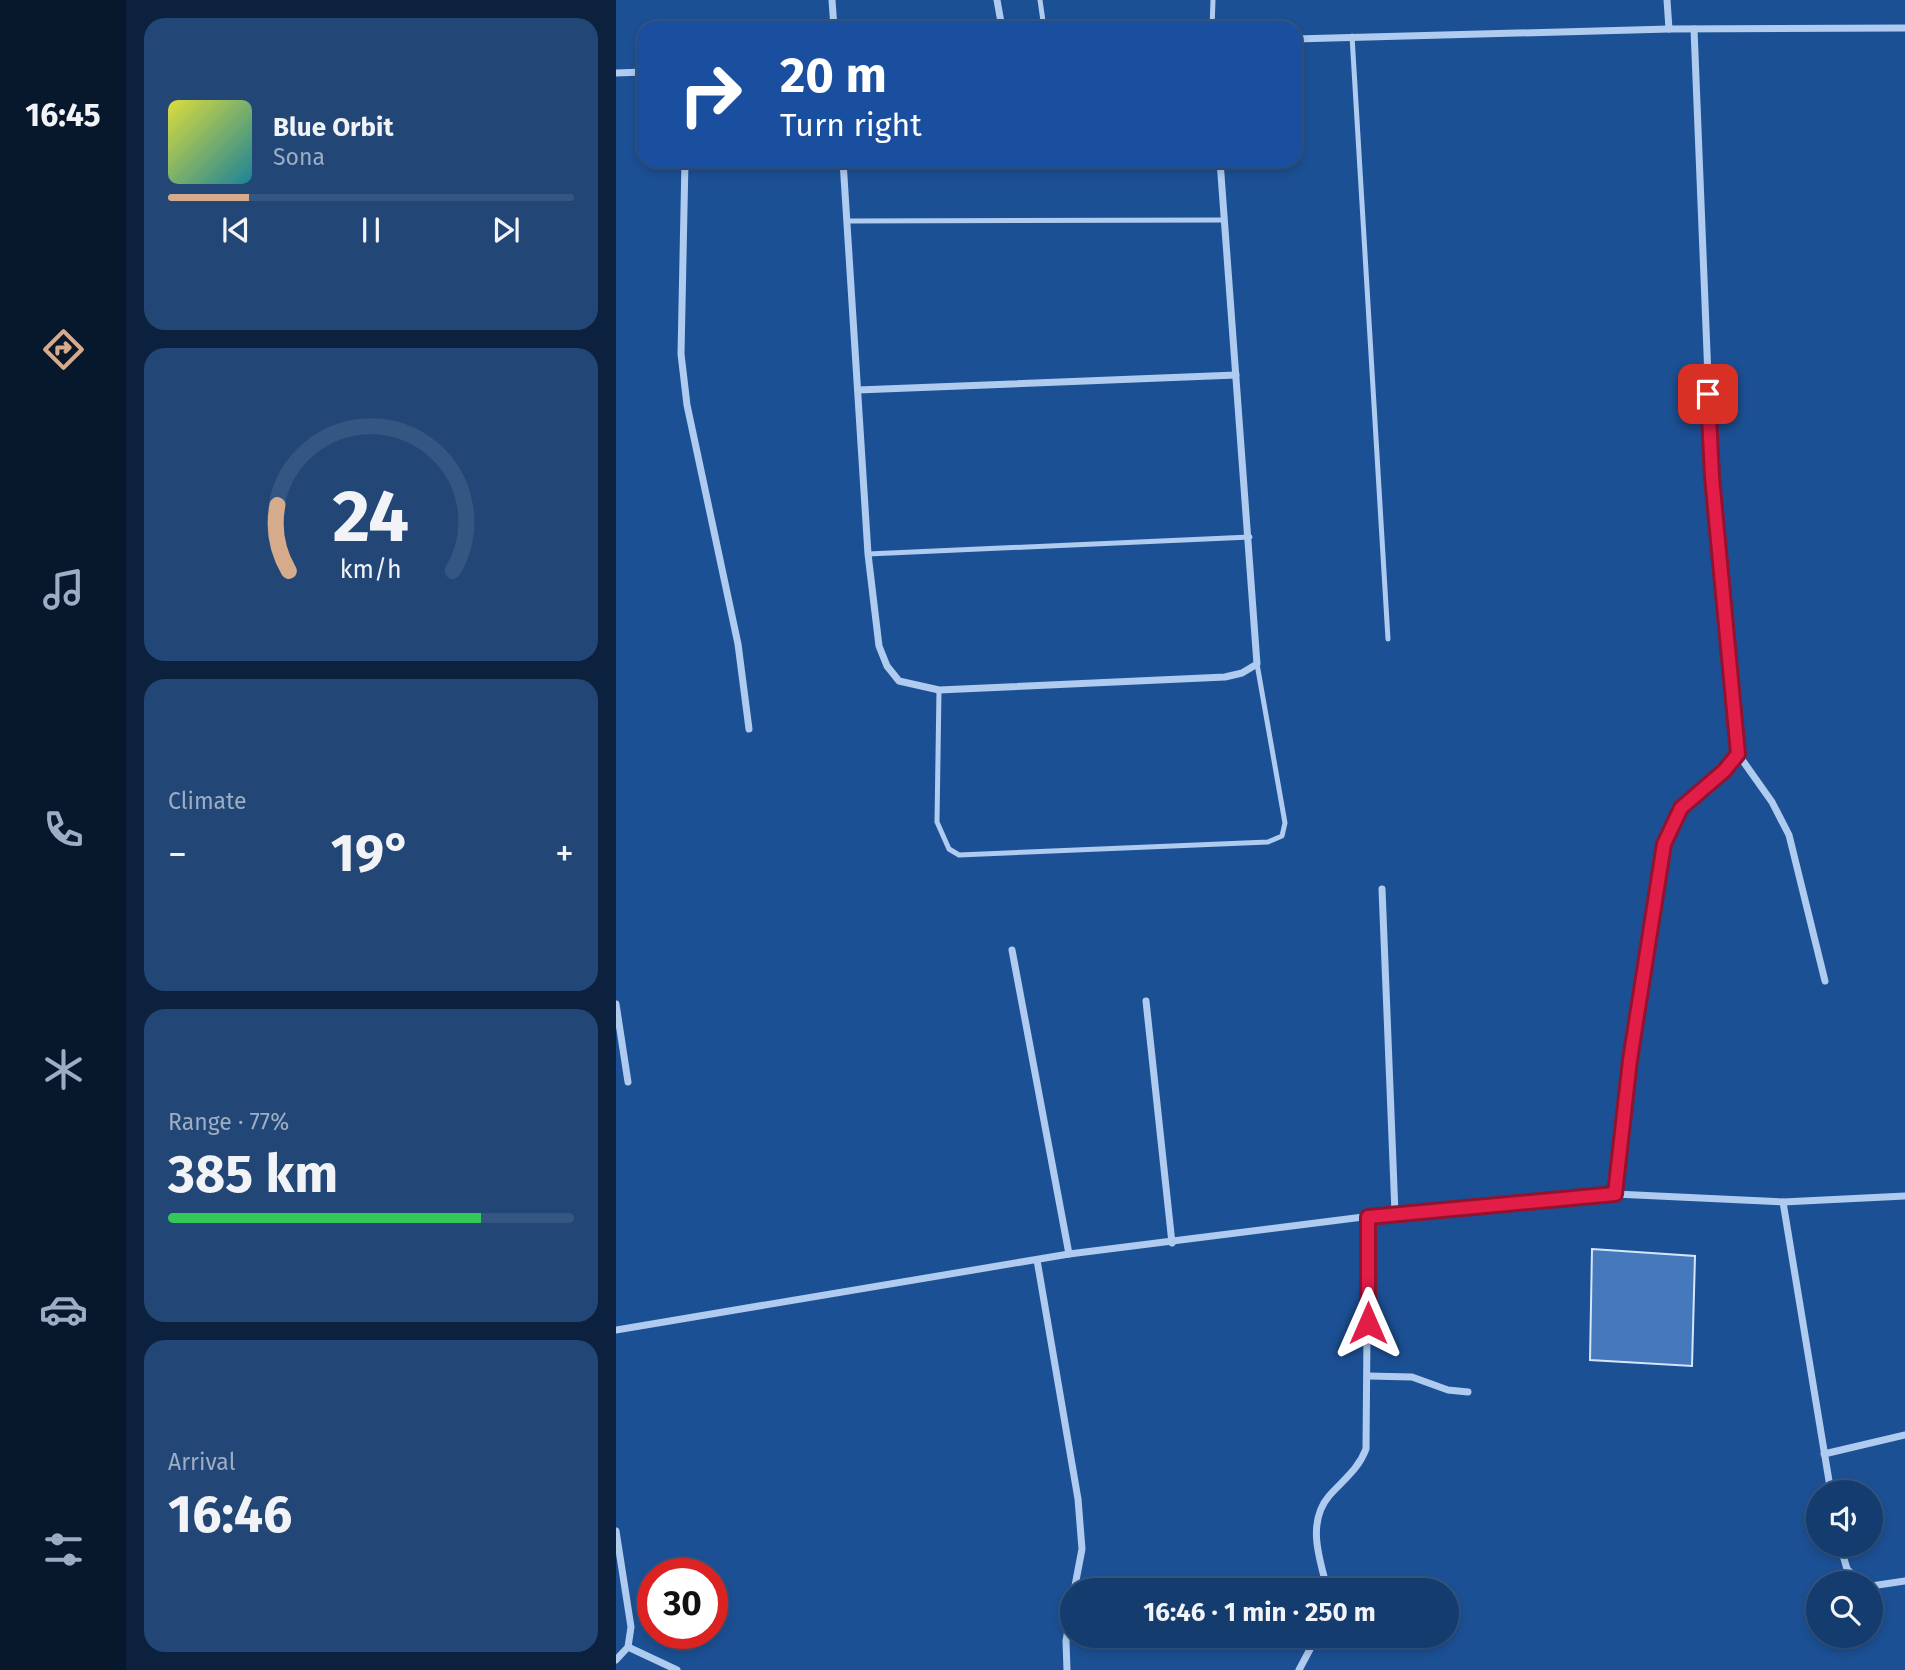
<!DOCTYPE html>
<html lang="en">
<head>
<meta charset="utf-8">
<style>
	body { margin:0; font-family:"Fira Sans",sans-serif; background:#224777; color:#f1f3f6; height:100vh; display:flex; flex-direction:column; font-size:26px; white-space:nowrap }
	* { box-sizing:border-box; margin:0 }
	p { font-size:23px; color:#9dadc3 }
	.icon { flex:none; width:38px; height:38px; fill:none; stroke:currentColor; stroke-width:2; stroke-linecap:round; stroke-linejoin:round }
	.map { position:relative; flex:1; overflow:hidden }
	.panel { display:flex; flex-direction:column; gap:18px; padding:18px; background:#0c213d; width:490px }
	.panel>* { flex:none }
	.banner { position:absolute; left:21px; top:21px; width:665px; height:147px; border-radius:21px; box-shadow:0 4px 10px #0003,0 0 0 2px #345682; background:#1a4fa0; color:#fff; overflow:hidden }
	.controls { position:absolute; left:1190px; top:1480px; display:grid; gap:14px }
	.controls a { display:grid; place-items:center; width:77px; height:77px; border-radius:50%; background:#153c6f; box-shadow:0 4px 10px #0003,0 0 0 2px #345682; font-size:35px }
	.speed { position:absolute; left:21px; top:1558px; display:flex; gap:14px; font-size:35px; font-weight:700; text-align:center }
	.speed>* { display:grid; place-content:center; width:91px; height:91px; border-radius:50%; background:#153c6f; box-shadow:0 4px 10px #0003,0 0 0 2px #345682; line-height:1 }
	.speed .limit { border:10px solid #d22; background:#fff; color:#111 }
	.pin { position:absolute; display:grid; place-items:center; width:60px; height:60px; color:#fff; margin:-30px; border-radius:14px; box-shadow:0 4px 10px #0006 }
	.me { position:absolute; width:77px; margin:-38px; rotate:0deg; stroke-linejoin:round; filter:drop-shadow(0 0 5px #0008) }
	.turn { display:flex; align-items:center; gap:24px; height:147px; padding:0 28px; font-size:32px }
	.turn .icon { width:91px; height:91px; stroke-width:2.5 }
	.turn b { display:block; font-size:49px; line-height:60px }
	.big { font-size:52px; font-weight:700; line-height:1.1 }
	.panel .tile { flex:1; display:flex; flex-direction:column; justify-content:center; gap:10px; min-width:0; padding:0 24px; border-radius:21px; background:#224777 }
	.panel .dial { align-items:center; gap:0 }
	.dial svg { height:182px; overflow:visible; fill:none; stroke:#345682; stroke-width:7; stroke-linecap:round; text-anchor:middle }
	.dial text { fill:#f1f3f6; stroke:none }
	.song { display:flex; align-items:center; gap:21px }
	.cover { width:84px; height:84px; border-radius:10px; background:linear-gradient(135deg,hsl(60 70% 55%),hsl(190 70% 35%)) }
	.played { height:7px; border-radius:4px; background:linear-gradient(90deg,#d6ab8b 20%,#345682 20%) }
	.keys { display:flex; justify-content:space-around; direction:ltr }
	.heat { display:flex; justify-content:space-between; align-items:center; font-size:38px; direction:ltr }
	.charge { height:10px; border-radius:5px; background:linear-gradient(90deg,#34c759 77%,#345682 0) }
	.trip { position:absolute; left:444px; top:1578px; width:399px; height:70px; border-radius:35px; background:#153c6f; box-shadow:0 4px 10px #0003,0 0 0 2px #345682; font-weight:700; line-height:70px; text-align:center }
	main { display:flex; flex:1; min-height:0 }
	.menu { display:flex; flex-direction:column; width:126px; justify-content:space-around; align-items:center; background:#08182c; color:#9dadc3 }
	.menu .icon { width:49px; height:49px }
	.menu .current { color:#d6ab8b }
	.menu b { font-size:32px; color:#f1f3f6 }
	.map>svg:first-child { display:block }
</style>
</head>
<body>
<main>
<nav class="menu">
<b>16:45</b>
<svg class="icon current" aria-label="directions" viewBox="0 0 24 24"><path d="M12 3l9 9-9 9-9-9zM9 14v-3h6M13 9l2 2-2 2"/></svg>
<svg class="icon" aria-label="music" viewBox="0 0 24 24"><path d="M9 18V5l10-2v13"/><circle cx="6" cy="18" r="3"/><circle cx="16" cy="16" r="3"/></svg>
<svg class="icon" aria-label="phone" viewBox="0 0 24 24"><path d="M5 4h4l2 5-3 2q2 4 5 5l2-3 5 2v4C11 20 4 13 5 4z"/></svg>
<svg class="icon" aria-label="climate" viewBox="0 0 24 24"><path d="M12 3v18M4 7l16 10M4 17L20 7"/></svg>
<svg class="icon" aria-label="car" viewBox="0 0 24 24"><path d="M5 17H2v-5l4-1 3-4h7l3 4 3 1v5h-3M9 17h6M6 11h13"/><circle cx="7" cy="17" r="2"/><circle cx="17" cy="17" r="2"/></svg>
<svg class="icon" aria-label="filters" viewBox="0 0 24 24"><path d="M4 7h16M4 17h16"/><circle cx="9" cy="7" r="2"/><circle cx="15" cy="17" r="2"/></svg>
</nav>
<section class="panel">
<div class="tile">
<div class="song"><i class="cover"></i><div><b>Blue Orbit</b><p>Sona</p></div></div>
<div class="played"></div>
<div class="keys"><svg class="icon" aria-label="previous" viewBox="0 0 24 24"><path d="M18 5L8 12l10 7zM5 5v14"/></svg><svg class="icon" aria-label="pause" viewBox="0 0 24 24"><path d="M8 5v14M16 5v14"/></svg><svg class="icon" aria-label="next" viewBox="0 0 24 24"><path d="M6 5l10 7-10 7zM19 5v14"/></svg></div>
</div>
<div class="tile dial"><svg viewBox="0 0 100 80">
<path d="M14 69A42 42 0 1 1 86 69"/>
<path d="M14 69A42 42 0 0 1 9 40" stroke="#d6ab8b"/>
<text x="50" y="56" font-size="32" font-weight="700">24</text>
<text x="50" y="72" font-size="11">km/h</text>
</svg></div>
<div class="tile"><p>Climate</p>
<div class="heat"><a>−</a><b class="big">19°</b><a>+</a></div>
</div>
<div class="tile"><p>Range · 77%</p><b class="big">385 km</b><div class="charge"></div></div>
<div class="tile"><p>Arrival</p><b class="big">16:46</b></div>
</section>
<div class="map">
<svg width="1289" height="1670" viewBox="0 0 1289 1670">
	<rect width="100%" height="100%" fill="#1c5094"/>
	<path fill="#4579bb" stroke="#d5e6fb" stroke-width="2" d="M976,1249L1079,1256L1076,1366L974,1360Z"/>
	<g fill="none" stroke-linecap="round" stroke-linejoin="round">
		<g stroke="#afcbef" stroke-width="5">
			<path d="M424,0L428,28"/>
			<path d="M596,28L597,0"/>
			<path d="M736,36L772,639"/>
			<path d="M231,221L608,220"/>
			<path d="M252,554L634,537"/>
			<path d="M323,690L321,822L333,849L343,855L652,842L666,836L669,823L641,664"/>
		</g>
		<g stroke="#afcbef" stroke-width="7">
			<path d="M216,0L218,28"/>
			<path d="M381,0L386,28"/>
			<path d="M1051,0L1053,29"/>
			<path d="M679,39L1053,29L1289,28"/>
			<path d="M0,73L28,72"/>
			<path d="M69,161L65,354L71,405L122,644L133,729"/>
			<path d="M227,161L252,554L263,646L271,666L283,681L323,690L609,677L626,673L641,664L604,161"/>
			<path d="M242,390L620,375"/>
			<path d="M1122,754L1156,802L1173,835L1209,981"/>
			<path d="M766,889L779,1213"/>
			<path d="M396,950L453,1254"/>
			<path d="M530,1001L556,1243"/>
			<path d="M0,1004L12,1082"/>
			<path d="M999,1194L1014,1060L1048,844L1065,808L1108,771L1122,754L1096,477L1078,29"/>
			<path d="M1167,1202L1215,1493"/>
			<path d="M421,1260L462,1499L466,1549L458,1591"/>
			<path d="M0,1330L453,1254L779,1213L999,1194L1167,1202L1289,1196"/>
			<path d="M752,1376L796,1377L832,1390L852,1392"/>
			<path d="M1208,1454L1289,1435"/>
			<path d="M0,1531L15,1627L12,1647L0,1660"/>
			<path d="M1224,1545L1231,1569L1246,1584"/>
			<path d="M1255,1586L1289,1581"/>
			<path d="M712,1591C704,1561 690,1523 713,1496C727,1480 742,1470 750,1449L752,1217"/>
			<path d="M12,1647L61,1670"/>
			<path d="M451,1670L450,1641L457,1599"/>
			<path d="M683,1670L701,1636"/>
		</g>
	</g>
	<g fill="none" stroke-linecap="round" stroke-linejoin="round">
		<defs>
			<path id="route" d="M752,1323V1217L999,1194L1014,1060L1048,844L1065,808L1108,771L1122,754L1096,477L1092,394"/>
		</defs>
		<use href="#route" stroke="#92132f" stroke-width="18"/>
		<use href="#route" stroke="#e11d48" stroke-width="12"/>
	</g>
</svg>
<div class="controls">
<a><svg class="icon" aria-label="sound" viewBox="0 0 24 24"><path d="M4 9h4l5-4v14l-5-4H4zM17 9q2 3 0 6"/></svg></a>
<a><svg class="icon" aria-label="search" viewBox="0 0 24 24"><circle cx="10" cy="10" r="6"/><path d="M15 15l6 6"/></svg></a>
</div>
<div class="speed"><div class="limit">30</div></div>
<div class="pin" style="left:1092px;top:394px;background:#d93025"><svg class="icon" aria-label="arrive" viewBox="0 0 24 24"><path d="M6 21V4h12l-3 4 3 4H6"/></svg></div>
<svg class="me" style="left:752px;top:1323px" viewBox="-20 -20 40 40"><path d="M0-17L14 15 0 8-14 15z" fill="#e11d48" stroke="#fff" stroke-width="4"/></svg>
<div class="trip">16:46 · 1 min · 250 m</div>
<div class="banner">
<div class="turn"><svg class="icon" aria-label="right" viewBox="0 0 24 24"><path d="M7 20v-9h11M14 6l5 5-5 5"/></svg><div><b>20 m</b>Turn right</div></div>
</div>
</div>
</main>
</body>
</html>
